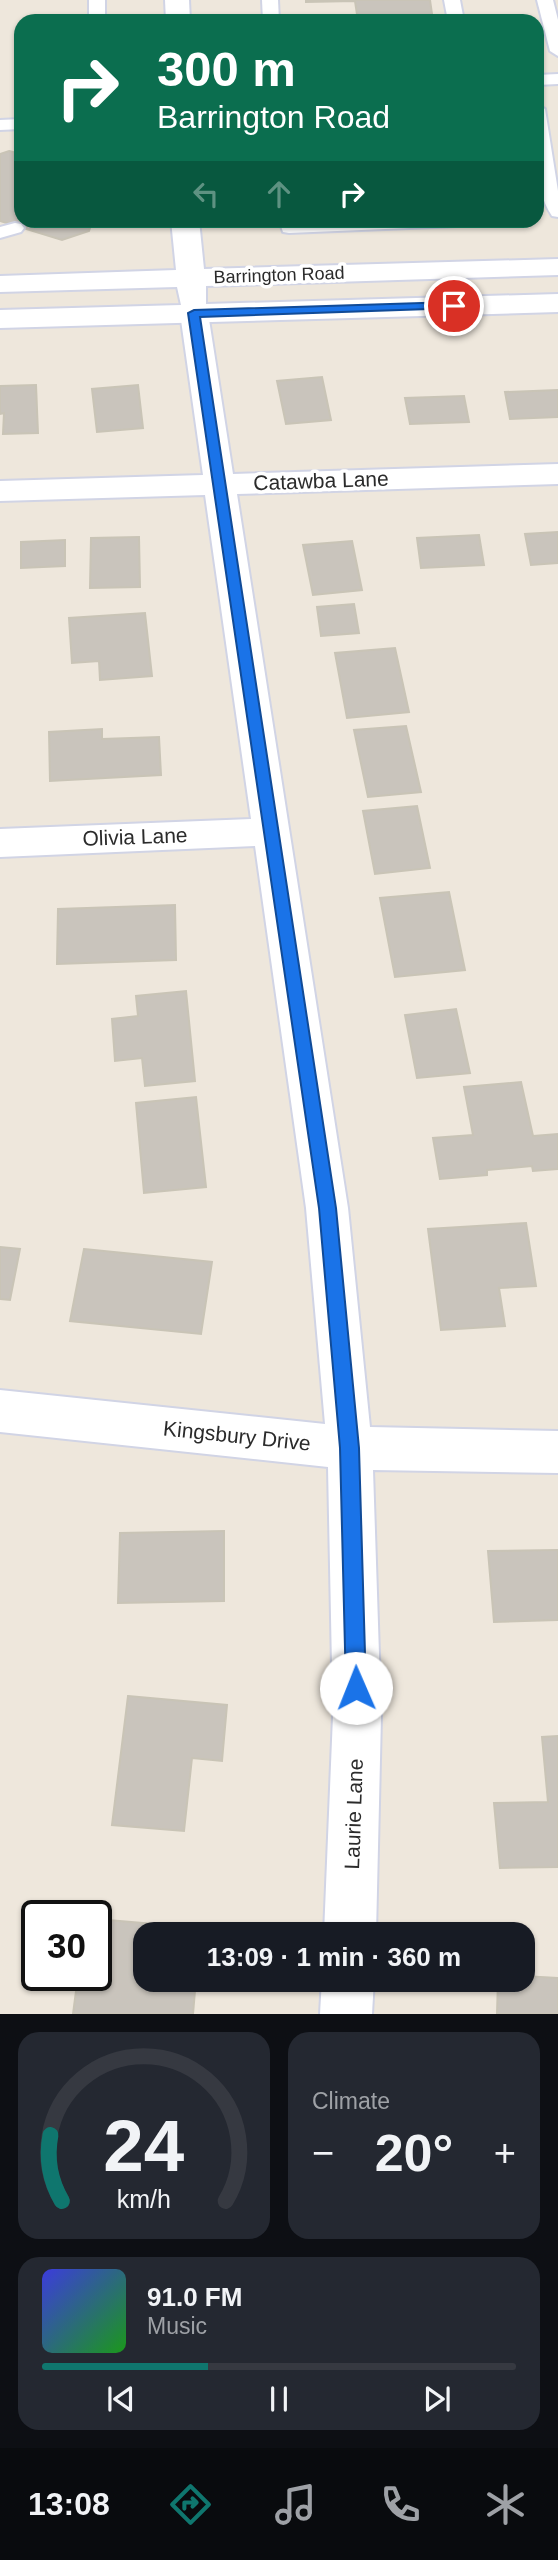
<!DOCTYPE html>
<html lang="en">
<head>
<meta charset="utf-8">
<style>
	body { margin:0; font-family:Helvetica,sans-serif; background:#242831; color:#f1f3f6; height:100vh; display:flex; flex-direction:column; font-size:26px; white-space:nowrap }
	* { box-sizing:border-box; margin:0 }
	p { font-size:23px; color:#9ea1a6 }
	.icon { flex:none; width:38px; height:38px; fill:none; stroke:currentColor; stroke-width:2; stroke-linecap:round; stroke-linejoin:round }
	.map { position:relative; height:2014px; overflow:hidden }
	.drawer { display:flex; flex-direction:column; gap:18px; padding:18px; background:#0d0f14; flex:1 }
	.drawer>* { flex:none }
	.top-card { position:absolute; left:14px; top:14px; width:530px; height:214px; border-radius:21px; box-shadow:0 2px 5px #0004; background:#0b6e4f; color:#fff; overflow:hidden }
	.speed { position:absolute; left:21px; top:1900px; display:flex; gap:14px; font-size:35px; font-weight:700; text-align:center }
	.speed>* { display:grid; place-content:center; width:91px; height:91px; border-radius:50%; background:#171b24; box-shadow:0 2px 5px #0004; line-height:1 }
	.speed .limit { border:4px solid #111; border-radius:10px; background:#fff; color:#111 }
	.pin { position:absolute; display:grid; place-items:center; width:60px; height:60px; color:#fff; margin:-30px; border:4px solid #fff; border-radius:50%; box-shadow:0 2px 7px #0007 }
	.me { position:absolute; width:77px; margin:-38px; rotate:359deg; stroke-linejoin:round; filter:drop-shadow(0 0 5px #0008) }
	.turn { display:flex; align-items:center; gap:24px; height:147px; padding:0 28px; font-size:32px }
	.turn .icon { width:91px; height:91px; stroke-width:2.5 }
	.turn b { display:block; font-size:49px; line-height:60px }
	.lanes { display:flex; align-items:center; height:66px; padding:0 28px; background:#0003; justify-content:center; gap:35px; direction:ltr }
	.lanes .off { opacity:.35 }
	.big { font-size:52px; font-weight:800; line-height:1.1 }
	.drawer .tile { flex:1; display:flex; flex-direction:column; justify-content:center; gap:10px; min-width:0; padding:0 24px; border-radius:21px; background:#242831 }
	.drawer .dial { align-items:center; gap:0 }
	.dial svg { height:182px; overflow:visible; fill:none; stroke:#363941; stroke-width:7; stroke-linecap:round; text-anchor:middle }
	.dial text { fill:#f1f3f6; stroke:none }
	.song { display:flex; align-items:center; gap:21px }
	.cover { width:84px; height:84px; border-radius:10px; background:linear-gradient(135deg,hsl(240 70% 55%),hsl(120 70% 35%)) }
	.played { height:7px; border-radius:4px; background:linear-gradient(90deg,#0f766e 35%,#363941 35%) }
	.keys { display:flex; justify-content:space-around; direction:ltr }
	.heat { display:flex; justify-content:space-between; align-items:center; font-size:38px; direction:ltr }
	.drawer .tiles { flex:1; display:grid; gap:18px; grid-template-columns:1fr 1fr }
	.tile:last-child { grid-column:span 2 }
	.trip { position:absolute; left:133px; top:1922px; width:402px; height:70px; border-radius:21px; background:#171b24; box-shadow:0 2px 5px #0004; font-weight:800; line-height:70px; text-align:center }
	.tabs { display:flex; height:112px; justify-content:space-around; align-items:center; background:#090b0e; color:#9ea1a6 }
	.tabs .icon { width:49px; height:49px }
	.tabs .selected { color:#0f766e }
	.tabs b { font-size:32px; color:#f1f3f6 }
	.map>svg:first-child { display:block }
</style>
</head>
<body>
<div class="map">
<svg width="558" height="2014" viewBox="0 0 558 2014">
	<rect width="100%" height="100%" fill="#eee7dc"/>
	<g fill="#c9c4bc" stroke="#c9c4b6" stroke-width="2">
		<path d="M306,0H430L433,21H358L355,1L306,2Z"/>
		<path d="M9,151L21,154V220H83L90,228L89,231L62,240L0,221V154Z"/>
		<path d="M322,377L331,420L286,424L277,381Z"/>
		<path d="M36,385L38,433L3,434L4,413L0,414V386Z"/>
		<path d="M138,385L143,428L97,432L92,389Z"/>
		<path d="M558,390V417L510,419L505,392Z"/>
		<path d="M464,396L469,422L410,424L405,398Z"/>
		<path d="M558,532V563L531,565L525,534Z"/>
		<path d="M479,535L484,565L421,568L417,538Z"/>
		<path d="M139,537L140,587L90,588L91,538Z"/>
		<path d="M65,540V566L21,568V542Z"/>
		<path d="M352,541L362,590L313,595L303,545Z"/>
		<path d="M354,604L359,633L321,636L317,607Z"/>
		<path d="M145,613L152,676L100,680L99,661L72,663L69,618Z"/>
		<path d="M395,648L409,712L347,718L335,653Z"/>
		<path d="M406,726L421,792L368,797L354,730Z"/>
		<path d="M102,729V739L159,737L161,775L50,781L49,732Z"/>
		<path d="M417,806L430,868L375,874L363,811Z"/>
		<path d="M449,892L465,970L395,977L380,898Z"/>
		<path d="M175,905L176,960L57,964L58,909Z"/>
		<path d="M186,991L195,1081L145,1086L142,1058L115,1061L112,1019L138,1016L136,996Z"/>
		<path d="M456,1009L470,1073L417,1078L405,1015Z"/>
		<path d="M521,1082L533,1136L558,1134V1169L533,1171L532,1166L487,1170V1175L440,1179L433,1138L473,1135L464,1087Z"/>
		<path d="M196,1097L206,1187L144,1193L136,1103Z"/>
		<path d="M526,1223L536,1286L499,1288L505,1326L441,1330L428,1229Z"/>
		<path d="M0,1247L20,1249L10,1300L0,1299Z"/>
		<path d="M84,1249L212,1262L201,1334L70,1321Z"/>
		<path d="M224,1531V1601L118,1603L120,1533Z"/>
		<path d="M558,1550V1620L494,1622L488,1551Z"/>
		<path d="M128,1696L227,1705L222,1761L192,1758L184,1831L112,1825Z"/>
		<path d="M558,1736V1867L500,1868L494,1803L548,1802L542,1737Z"/>
		<path d="M96,1919L201,1928L200,1934H145V1979H196L193,2014H73L78,1976H96Z"/>
		<path d="M523,1976L558,1978V2014H497L498,1979H523Z"/>
	</g>
	<g fill="none" stroke-linecap="round" stroke-linejoin="round">
		<defs>
			<g id="lane">
				<rect x="89" y="0" width="16" height="21"/>
				<path d="M262,0H278L279,21H263Z"/>
				<path d="M444,0H460L464,21H448Z"/>
				<path d="M537,0H553L558,20V56L550,51Z"/>
				<path d="M558,74V84L537,85V75Z"/>
				<path d="M537,104L545,109L558,191V217L552,216C531,185 537,140 537,104Z"/>
				<path d="M21,119V129L0,130V120Z"/>
				<path d="M279,220L297,222L490,220L482,225L289,233L283,232Z"/>
				<path d="M15,223L21,224L24,228L21,232L0,238V227Z"/>
			</g>
			<g id="street">
				<path d="M194,304L204,307L208,313L233,474L558,464V484L237,494L348,1208L370,1427L558,1431V1473L373,1470L381,1716L376,1934H324L333,1716L328,1467L0,1432V1390L325,1424L306,1208L255,846L0,857V829L251,819L205,495L0,501V481L203,475L180,313L184,307Z"/>
				<path d="M322,1979H374L372,2014H320Z"/>
			</g>
			<g id="secondary">
				<path d="M165,0H189L190,21H166Z"/>
				<path d="M171,220H199L204,269L558,259V275L206,286V304L558,294V312L0,328V310L181,305L177,287L0,292V276L176,270Z"/>
			</g>
		</defs>
		<use href="#lane" stroke="#d1d4e5" stroke-width="4"/>
		<use href="#street" stroke="#d1d4e5" stroke-width="4"/>
		<use href="#secondary" stroke="#d1d4e5" stroke-width="4"/>
		<use href="#lane" fill="#fff" fill-rule="evenodd"/>
		<use href="#street" fill="#fff" fill-rule="evenodd"/>
		<use href="#secondary" fill="#fff" fill-rule="evenodd"/>
	</g>
	<path fill="#1a73e8" stroke="#114b97" stroke-width="2" d="M454,302L458,303V308L200,317L336,1208L359,1448L366,1688L363,1695L356,1698L349,1695L346,1688L340,1448L319,1208L188,313L194,310Z"/>
	<g text-anchor="middle" stroke-width="7" stroke-linejoin="round" paint-order="stroke">
		<g font-size="18" fill="#2b2b2b" stroke="#fff">
			<text transform="translate(279 275) rotate(-2)" y="6">Barrington Road</text>
		</g>
		<g font-size="21" fill="#2b2b2b" stroke="#fff">
			<text transform="translate(321 481) rotate(-2)" y="7">Catawba Lane</text>
			<text transform="translate(135 837) rotate(-2)" y="7">Olivia Lane</text>
			<text transform="translate(237 1436) rotate(6)" y="7">Kingsbury Drive</text>
			<text transform="translate(354 1814) rotate(-88)" y="7">Laurie Lane</text>
		</g>
	</g>
</svg>
<div class="speed"><div class="limit">30</div></div>
<div class="pin" style="left:454px;top:306px;background:#d93025"><svg class="icon" aria-label="arrive" viewBox="0 0 24 24"><path d="M6 21V4h12l-3 4 3 4H6"/></svg></div>
<svg class="me" style="left:356px;top:1688px" viewBox="-20 -20 40 40"><circle r="19" fill="#fff"/><path d="M0-13L10 11 0 6-10 11z" fill="#1a73e8"/></svg>
<div class="trip">13:09 · 1 min · 360 m</div>
<div class="top-card">
<div class="turn"><svg class="icon" aria-label="right" viewBox="0 0 24 24"><path d="M7 20v-9h11M14 6l5 5-5 5"/></svg><div><b>300 m</b>Barrington Road</div></div>
<div class="lanes"><svg class="icon off" aria-label="left" viewBox="0 0 24 24"><path d="M17 20v-9H6M10 6l-5 5 5 5"/></svg><svg class="icon off" aria-label="ahead" viewBox="0 0 24 24"><path d="M12 20V5M6 11l6-6 6 6"/></svg><svg class="icon" aria-label="right" viewBox="0 0 24 24"><path d="M7 20v-9h11M14 6l5 5-5 5"/></svg></div>
</div>
</div>
<section class="drawer">
<div class="tiles">
<div class="tile dial"><svg viewBox="0 0 100 80">
<path d="M14 69A42 42 0 1 1 86 69"/>
<path d="M14 69A42 42 0 0 1 9 40" stroke="#0f766e"/>
<text x="50" y="56" font-size="32" font-weight="700">24</text>
<text x="50" y="72" font-size="11">km/h</text>
</svg></div>
<div class="tile"><p>Climate</p>
<div class="heat"><a>−</a><b class="big">20°</b><a>+</a></div>
</div>
<div class="tile">
<div class="song"><i class="cover"></i><div><b>91.0 FM</b><p>Music</p></div></div>
<div class="played"></div>
<div class="keys"><svg class="icon" aria-label="previous" viewBox="0 0 24 24"><path d="M18 5L8 12l10 7zM5 5v14"/></svg><svg class="icon" aria-label="pause" viewBox="0 0 24 24"><path d="M8 5v14M16 5v14"/></svg><svg class="icon" aria-label="next" viewBox="0 0 24 24"><path d="M6 5l10 7-10 7zM19 5v14"/></svg></div>
</div>
</div>
</section>
<nav class="tabs">
<b>13:08</b>
<svg class="icon selected" aria-label="directions" viewBox="0 0 24 24"><path d="M12 3l9 9-9 9-9-9zM9 14v-3h6M13 9l2 2-2 2"/></svg>
<svg class="icon" aria-label="music" viewBox="0 0 24 24"><path d="M9 18V5l10-2v13"/><circle cx="6" cy="18" r="3"/><circle cx="16" cy="16" r="3"/></svg>
<svg class="icon" aria-label="phone" viewBox="0 0 24 24"><path d="M5 4h4l2 5-3 2q2 4 5 5l2-3 5 2v4C11 20 4 13 5 4z"/></svg>
<svg class="icon" aria-label="climate" viewBox="0 0 24 24"><path d="M12 3v18M4 7l16 10M4 17L20 7"/></svg>
</nav>
</body>
</html>
